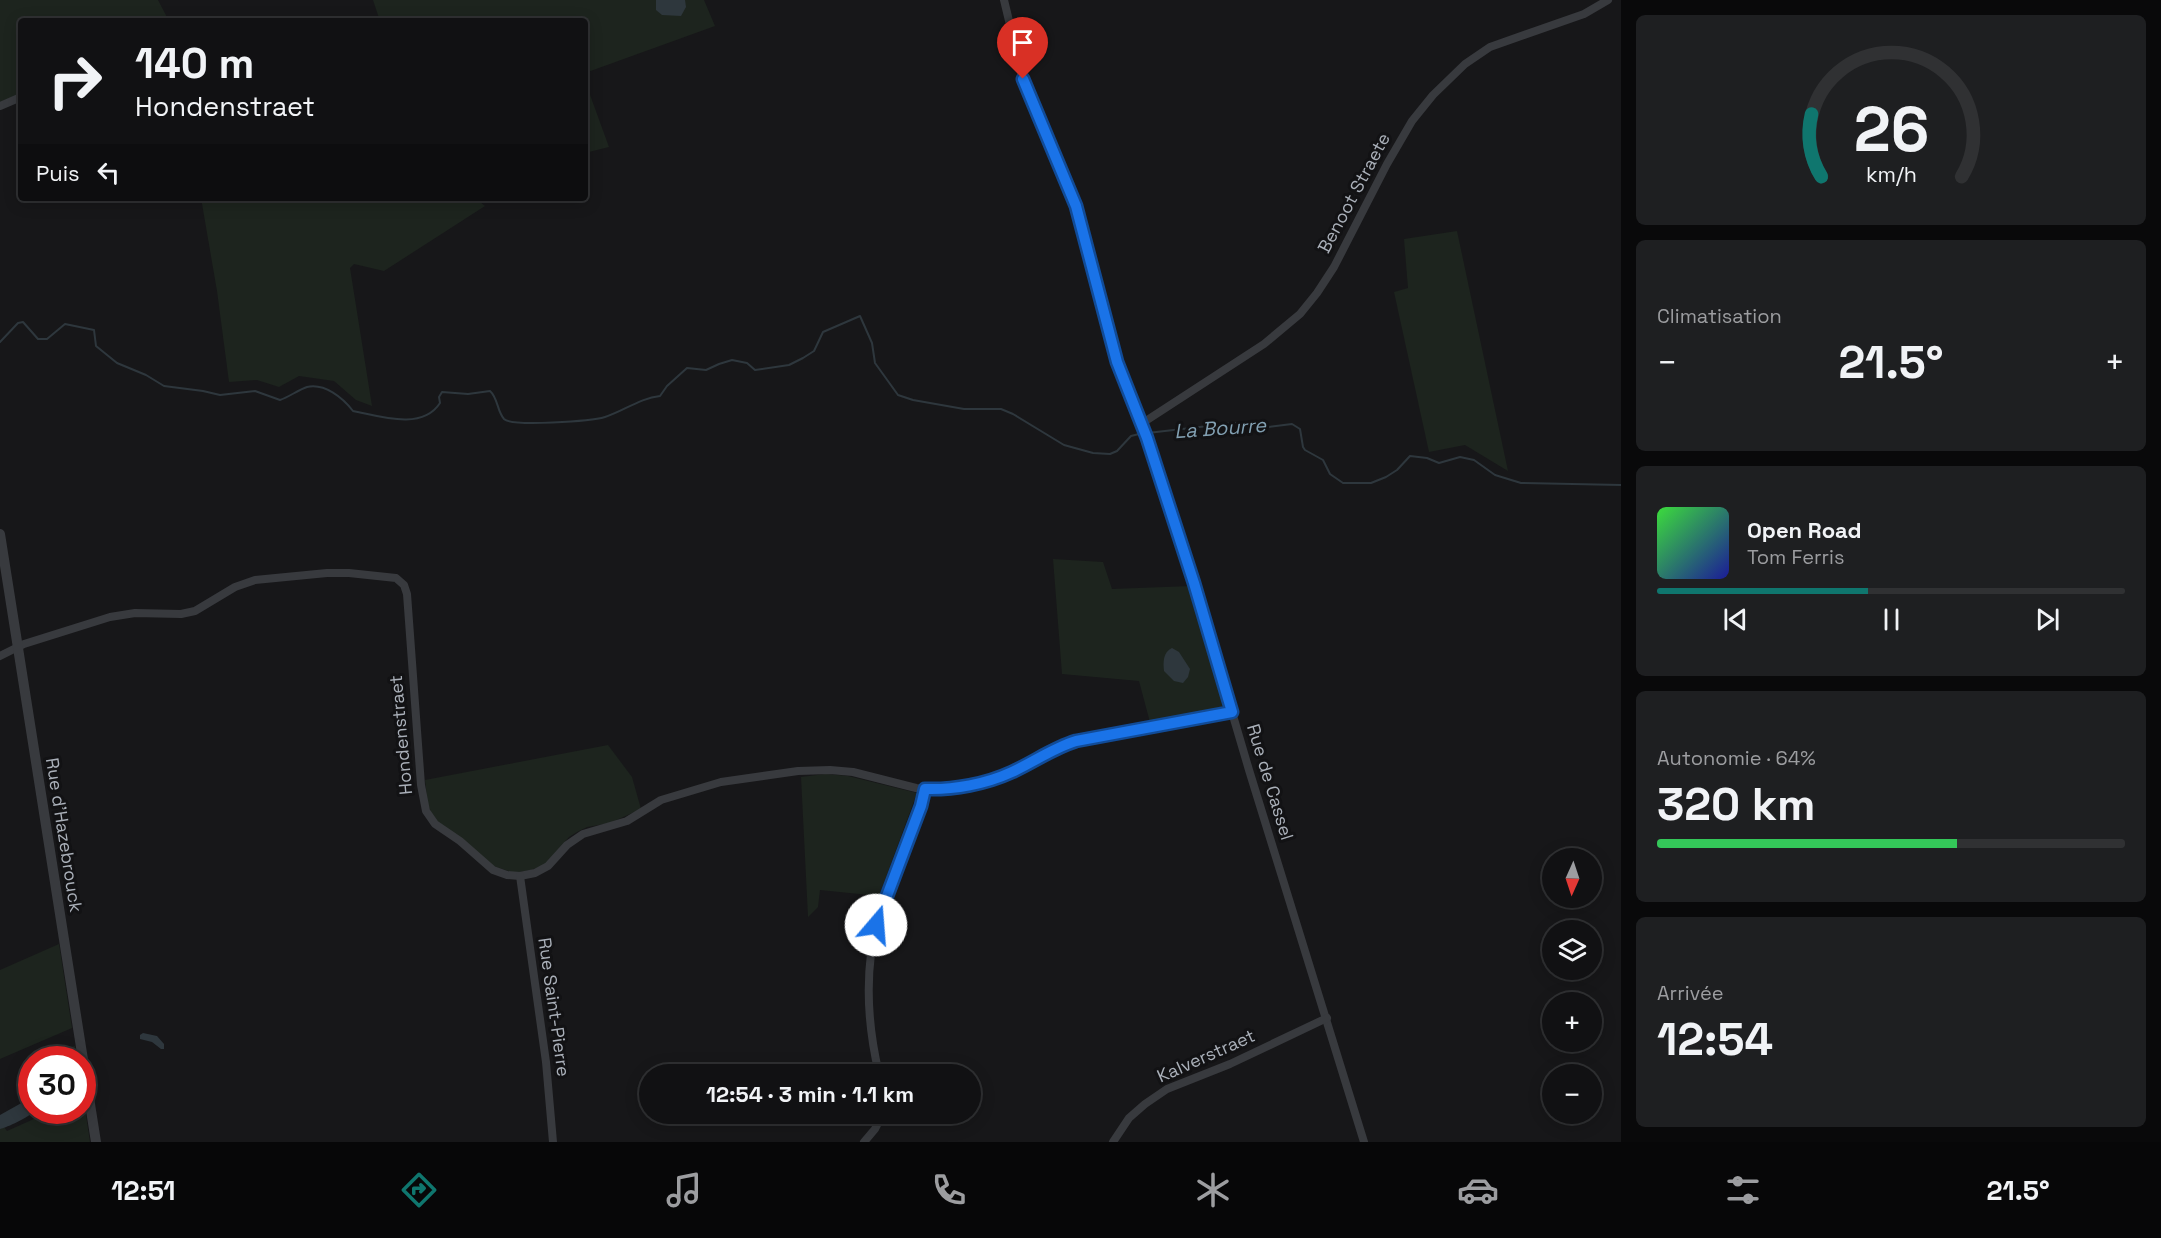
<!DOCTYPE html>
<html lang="fr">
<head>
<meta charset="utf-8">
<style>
	body { margin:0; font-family:"Space Grotesk",sans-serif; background:#1e1f21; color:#f1f3f6; height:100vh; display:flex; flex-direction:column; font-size:22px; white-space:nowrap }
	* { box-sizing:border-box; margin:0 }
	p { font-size:20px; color:#9c9da0 }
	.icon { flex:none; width:33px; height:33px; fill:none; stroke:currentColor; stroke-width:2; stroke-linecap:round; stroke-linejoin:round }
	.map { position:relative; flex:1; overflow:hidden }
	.drawer { display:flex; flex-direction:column; gap:15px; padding:15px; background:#09090a; width:540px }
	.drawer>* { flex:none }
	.hud { position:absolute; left:18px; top:18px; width:570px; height:183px; border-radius:6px; box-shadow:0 3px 15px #0003,0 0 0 2px #303133; background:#111113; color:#f1f3f6; overflow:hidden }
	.needle { width:39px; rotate:183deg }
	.buttons { position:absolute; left:1542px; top:848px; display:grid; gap:12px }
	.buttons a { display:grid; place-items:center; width:60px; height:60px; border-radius:50%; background:#111113; box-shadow:0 3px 15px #0003,0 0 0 2px #303133; font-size:30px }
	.speed { position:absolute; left:18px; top:1046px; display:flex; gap:12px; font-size:30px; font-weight:700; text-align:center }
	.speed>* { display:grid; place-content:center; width:78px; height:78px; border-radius:50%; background:#111113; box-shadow:0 3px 15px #0003,0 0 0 2px #303133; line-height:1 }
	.speed .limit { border:9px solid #d22; background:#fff; color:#111 }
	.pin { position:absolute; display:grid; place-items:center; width:51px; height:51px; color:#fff; margin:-62px -26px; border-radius:50% 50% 50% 0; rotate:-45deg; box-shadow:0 0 6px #0007 }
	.pin .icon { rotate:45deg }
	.me { position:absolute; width:66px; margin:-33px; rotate:18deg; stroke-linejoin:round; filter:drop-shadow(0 0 4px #0008) }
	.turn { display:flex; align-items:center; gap:21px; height:126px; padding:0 18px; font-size:27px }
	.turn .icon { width:78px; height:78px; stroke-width:2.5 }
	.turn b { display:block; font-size:42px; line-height:51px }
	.then { display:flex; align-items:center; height:57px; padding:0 18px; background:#0003; gap:12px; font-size:22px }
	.big { font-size:45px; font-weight:800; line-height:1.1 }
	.drawer .card { flex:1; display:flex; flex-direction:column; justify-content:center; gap:9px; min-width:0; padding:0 21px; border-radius:9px; background:#1e1f21 }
	.drawer .dial { align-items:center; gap:0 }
	.dial svg { height:156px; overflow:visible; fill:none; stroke:#303133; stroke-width:7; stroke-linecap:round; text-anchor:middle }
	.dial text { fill:#f1f3f6; stroke:none }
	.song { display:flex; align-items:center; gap:18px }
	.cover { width:72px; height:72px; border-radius:9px; background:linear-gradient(135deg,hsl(120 70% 55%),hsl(240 70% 35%)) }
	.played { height:6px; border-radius:3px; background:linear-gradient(90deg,#0f766e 45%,#303133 45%) }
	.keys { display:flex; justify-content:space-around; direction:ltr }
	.heat { display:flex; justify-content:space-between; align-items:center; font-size:33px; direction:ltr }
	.charge { height:9px; border-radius:4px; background:linear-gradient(90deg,#34c759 64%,#303133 0) }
	.trip { position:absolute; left:639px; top:1064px; width:342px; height:60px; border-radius:30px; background:#111113; box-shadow:0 3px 15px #0003,0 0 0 2px #303133; font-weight:800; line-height:60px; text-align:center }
	.tab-bar { display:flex; height:96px; justify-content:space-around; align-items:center; background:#070708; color:#9c9da0 }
	.tab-bar .icon { width:42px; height:42px }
	.tab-bar .active { color:#0f766e }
	.tab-bar b { font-size:27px; color:#f1f3f6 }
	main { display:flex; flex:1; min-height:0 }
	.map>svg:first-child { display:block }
</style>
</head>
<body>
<main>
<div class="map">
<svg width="1621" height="1142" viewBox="0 0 1621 1142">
	<rect width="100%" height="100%" fill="#171719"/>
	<g fill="#1d241e">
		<path d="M0,0H158L169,21H21V94L0,103Z"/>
		<path d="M373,0H704L715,26L585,73V21H380Z"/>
		<path d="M585,81L609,147L585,153Z"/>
		<path d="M201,198H475L485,206L384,271L354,264L350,268L372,406L356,400L334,381L299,376L279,387L257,380L229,382L217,291Z"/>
		<path d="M1457,231L1508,471L1465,445L1429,452L1394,292L1408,288L1404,239Z"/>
		<path d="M1053,559L1103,562L1112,589L1191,586L1227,708L1151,726L1139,681L1062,674Z"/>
		<path d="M608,745L632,777L641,809L610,823L587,827L577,832L569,837L544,865L531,870L515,873L493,866L434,819L428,805L425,780Z"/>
		<path d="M825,774L848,776L917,793L879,896L820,890L818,907L808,917L801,777Z"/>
		<path d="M59,944L72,1028L0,1059V970Z"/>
		<path d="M75,1046L77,1059H52L50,1051Z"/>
		<path d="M83,1095L90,1142H0V1122L7,1131L54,1110H82Z"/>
	</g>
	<g fill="#2e373d">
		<path d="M656,0H685L686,7L681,16L662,15L656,10Z"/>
		<path d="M1172,648L1179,652L1190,669L1188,677L1183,683L1174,681L1164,671C1163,662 1163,652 1172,648Z"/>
		<path d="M143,1033L157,1036L164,1044V1049H161L152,1042L140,1039V1035Z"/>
		<path d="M25,1101L31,1106L33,1112C27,1118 8,1127 0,1129V1115Z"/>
	</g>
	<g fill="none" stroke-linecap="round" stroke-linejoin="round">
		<path stroke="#2e373d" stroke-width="2" d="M0,342L18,323L23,322L38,339H47L65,324L94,330L96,346L117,363L146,375L164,386L203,391L220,395L255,391L280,400C289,397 298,390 307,387C325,383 343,398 353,411C379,416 422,431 440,403L439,397L442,392L468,394L490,391C498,398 497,411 504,419C512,427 592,421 605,417C624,411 640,398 660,396L667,386L687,368L706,370L719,364L732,360L747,363L755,370L789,365L803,358L814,351L823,332L860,316L872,343L875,363L898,395L913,400L964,409H1001L1013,414L1064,445L1093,453L1110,454L1117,451L1131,436L1139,434L1234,423L1268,427L1292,424L1300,429L1303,447L1305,450L1323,460L1330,474L1343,483H1371L1386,477L1397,470L1410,456L1427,458L1439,463L1460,457L1474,460L1495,475L1521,483L1621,485"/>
		<g stroke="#383a3e" stroke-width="8">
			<path d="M1004,0L1023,79L1067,182L1078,215L1117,362L1144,432L1194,583L1249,770L1364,1142"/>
			<path d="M0,106L21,97"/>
			<path d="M1141,424L1264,344L1300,314L1317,293L1334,267L1387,164L1412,121L1433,95L1465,64L1490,47L1584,14L1608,0"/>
			<path d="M0,656L24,644L110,617L135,613L181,614L195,611L235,587L255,580L327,573H349L396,578L404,585L407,594L421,785L426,811L435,824L460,841L493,870L507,875L520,876L535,873L548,866L567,845L583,834L627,821L661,800L721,782L798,771L830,770L853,772L916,788L941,789L980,783L1001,777L1059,747L1076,741L1232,712"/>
			<path d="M520,876L546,1062L553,1142"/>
			<path d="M879,1074C867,1023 864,970 878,918C888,880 907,843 921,806L925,789"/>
			<path d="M864,1142L875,1129L883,1113"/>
			<path d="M1113,1142L1129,1118L1145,1104L1167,1089L1230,1064L1327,1018"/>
		</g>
		<path stroke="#383a3e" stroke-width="10" d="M0,534L96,1142"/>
	</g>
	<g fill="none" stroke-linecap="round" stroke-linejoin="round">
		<defs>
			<path id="route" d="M876,925L921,806L925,789C954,790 986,784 1012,772C1034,762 1053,748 1076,741L1232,712L1194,583L1147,438L1117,362L1076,206L1023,79"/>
		</defs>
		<use href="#route" stroke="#114b97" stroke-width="15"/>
		<use href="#route" stroke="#1a73e8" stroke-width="10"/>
	</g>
	<g text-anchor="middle" stroke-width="6" stroke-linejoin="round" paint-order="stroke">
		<g font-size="18" fill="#aab0b9" stroke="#121214">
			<text transform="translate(1354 193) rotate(-62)" y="6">Benoot Straete</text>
			<text transform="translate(401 735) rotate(-95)" y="6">Hondenstraet</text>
			<text transform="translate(1270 782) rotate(73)" y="6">Rue de Cassel</text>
			<text transform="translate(64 835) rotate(81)" y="6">Rue d'Hazebrouck</text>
			<text transform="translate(554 1007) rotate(82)" y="6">Rue Saint-Pierre</text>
			<text transform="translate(1206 1056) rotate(-24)" y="6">Kalverstraet</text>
		</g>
		<g font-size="20" font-style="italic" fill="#82a0b2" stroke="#121214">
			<text transform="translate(1220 428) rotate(-4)" y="7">La Bourre</text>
		</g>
	</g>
</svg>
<div class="buttons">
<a><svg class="needle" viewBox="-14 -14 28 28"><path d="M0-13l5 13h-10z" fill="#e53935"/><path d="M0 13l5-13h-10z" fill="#9c9da0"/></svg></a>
<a><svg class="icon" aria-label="layers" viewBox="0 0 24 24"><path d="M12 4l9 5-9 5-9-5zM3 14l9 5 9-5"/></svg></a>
<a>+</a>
<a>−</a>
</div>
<div class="speed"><div class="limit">30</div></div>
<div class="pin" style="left:1023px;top:79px;background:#d93025"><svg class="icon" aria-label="arrive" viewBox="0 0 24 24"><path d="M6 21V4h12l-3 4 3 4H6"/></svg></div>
<svg class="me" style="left:876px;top:925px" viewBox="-20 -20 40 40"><circle r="19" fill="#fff"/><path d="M0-13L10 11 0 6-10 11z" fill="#1a73e8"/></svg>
<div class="trip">12:54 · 3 min · 1.1 km</div>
<div class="hud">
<div class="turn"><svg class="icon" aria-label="right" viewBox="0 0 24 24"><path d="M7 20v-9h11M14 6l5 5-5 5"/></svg><div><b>140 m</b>Hondenstraet</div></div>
<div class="then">Puis<svg class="icon" aria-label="left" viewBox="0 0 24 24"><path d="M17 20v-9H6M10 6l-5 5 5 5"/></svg></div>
</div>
</div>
<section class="drawer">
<div class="card dial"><svg viewBox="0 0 100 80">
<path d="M14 69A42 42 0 1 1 86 69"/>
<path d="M14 69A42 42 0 0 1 9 37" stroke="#0f766e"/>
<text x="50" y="56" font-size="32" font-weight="700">26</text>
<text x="50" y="72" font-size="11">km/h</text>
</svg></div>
<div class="card"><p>Climatisation</p>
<div class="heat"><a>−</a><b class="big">21.5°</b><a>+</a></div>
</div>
<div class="card">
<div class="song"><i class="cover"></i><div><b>Open Road</b><p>Tom Ferris</p></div></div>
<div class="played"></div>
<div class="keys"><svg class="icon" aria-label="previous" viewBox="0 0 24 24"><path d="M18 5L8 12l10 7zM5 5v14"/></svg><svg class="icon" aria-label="pause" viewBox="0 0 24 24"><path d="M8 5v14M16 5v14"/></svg><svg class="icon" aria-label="next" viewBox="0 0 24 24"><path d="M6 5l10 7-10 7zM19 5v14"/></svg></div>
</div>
<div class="card"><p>Autonomie · 64%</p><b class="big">320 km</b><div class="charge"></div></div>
<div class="card"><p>Arrivée</p><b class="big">12:54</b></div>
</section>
</main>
<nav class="tab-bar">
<b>12:51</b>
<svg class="icon active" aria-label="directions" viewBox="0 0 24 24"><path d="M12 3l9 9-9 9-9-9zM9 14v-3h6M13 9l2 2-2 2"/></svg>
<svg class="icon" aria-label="music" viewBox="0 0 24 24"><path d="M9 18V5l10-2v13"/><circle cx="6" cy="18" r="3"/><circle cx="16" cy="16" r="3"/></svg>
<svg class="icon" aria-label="phone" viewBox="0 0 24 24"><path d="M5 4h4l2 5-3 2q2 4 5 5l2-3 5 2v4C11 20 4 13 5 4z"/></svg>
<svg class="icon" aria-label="climate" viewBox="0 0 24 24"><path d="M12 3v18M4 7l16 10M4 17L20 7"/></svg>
<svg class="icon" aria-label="car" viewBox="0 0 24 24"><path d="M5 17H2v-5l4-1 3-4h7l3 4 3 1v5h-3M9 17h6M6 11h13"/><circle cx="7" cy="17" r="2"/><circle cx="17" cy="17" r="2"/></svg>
<svg class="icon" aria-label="filters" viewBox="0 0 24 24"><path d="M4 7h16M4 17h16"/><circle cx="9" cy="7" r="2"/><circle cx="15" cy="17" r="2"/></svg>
<b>21.5°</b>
</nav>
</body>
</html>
